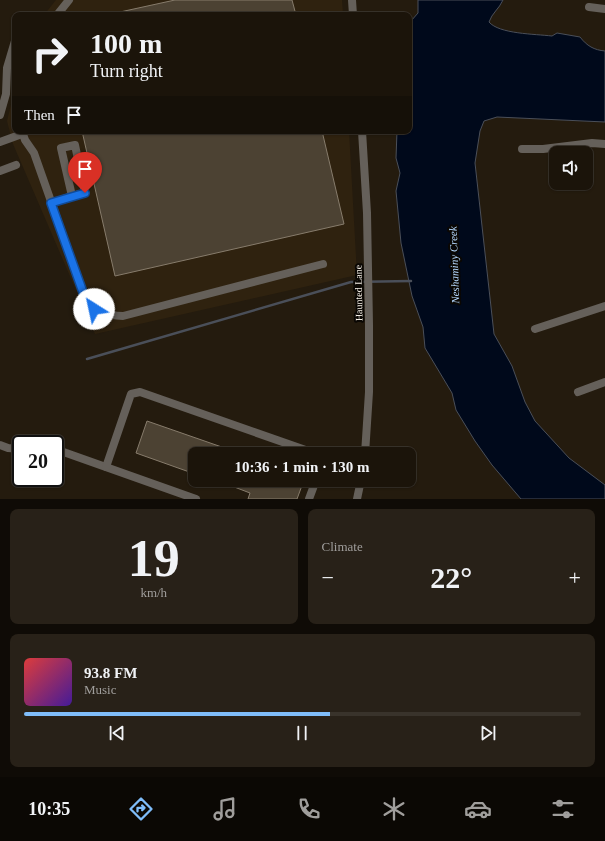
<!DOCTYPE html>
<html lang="en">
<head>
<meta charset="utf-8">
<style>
	body { margin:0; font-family:Georgia,serif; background:#282118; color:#f1f3f6; height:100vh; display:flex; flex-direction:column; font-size:15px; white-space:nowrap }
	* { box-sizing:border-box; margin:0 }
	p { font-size:13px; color:#a09e9c }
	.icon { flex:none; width:22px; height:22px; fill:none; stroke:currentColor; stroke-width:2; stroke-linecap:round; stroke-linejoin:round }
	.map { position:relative; height:499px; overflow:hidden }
	.sheet { display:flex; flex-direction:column; gap:10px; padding:10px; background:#0f0b06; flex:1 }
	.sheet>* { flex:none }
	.banner { position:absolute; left:12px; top:12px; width:400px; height:122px; border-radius:8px; box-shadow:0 1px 3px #0004,0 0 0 1px #39332b; background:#1b140a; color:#f1f3f6; overflow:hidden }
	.fabs { position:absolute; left:549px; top:146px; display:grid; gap:8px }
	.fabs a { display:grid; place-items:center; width:44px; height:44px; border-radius:8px; background:#1b140a; box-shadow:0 1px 3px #0004,0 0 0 1px #39332b; font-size:20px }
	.speed { position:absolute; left:12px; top:435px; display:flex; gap:8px; font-size:20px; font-weight:700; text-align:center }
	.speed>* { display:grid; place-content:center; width:52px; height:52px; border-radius:50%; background:#1b140a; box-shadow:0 1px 3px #0004,0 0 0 1px #39332b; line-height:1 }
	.speed .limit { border:2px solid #111; border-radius:6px; background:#fff; color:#111 }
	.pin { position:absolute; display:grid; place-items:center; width:34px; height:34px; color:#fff; margin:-41px -17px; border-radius:50% 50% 50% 0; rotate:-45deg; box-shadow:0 0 4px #0007 }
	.pin .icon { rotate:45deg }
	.me { position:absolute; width:44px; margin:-22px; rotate:325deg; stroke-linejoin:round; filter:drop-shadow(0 0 3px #0008) }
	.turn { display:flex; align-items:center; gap:14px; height:84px; padding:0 12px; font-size:18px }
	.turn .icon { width:52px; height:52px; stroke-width:2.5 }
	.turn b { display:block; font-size:28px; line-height:34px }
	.then { display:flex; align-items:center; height:38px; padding:0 12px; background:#0003; gap:8px; font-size:15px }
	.big { font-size:30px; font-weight:700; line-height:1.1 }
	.sheet .tile { flex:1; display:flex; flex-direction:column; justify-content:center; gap:6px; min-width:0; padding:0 14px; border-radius:8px; background:#282118 }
	.sheet .dial { align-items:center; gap:0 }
	.dial b { font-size:52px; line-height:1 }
	.song { display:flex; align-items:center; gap:12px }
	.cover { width:48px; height:48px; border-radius:6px; background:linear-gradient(135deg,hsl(0 70% 55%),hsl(260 70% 35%)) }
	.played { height:4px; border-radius:2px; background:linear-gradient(90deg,#7fbdfa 55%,#39332b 55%) }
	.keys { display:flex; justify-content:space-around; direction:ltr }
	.heat { display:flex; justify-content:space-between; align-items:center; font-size:22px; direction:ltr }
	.sheet .tiles { flex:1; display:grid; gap:10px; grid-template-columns:1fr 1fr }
	.tile:last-child { grid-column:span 2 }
	.trip { position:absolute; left:188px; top:447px; width:228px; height:40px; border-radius:8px; background:#1b140a; box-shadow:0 1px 3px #0004,0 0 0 1px #39332b; font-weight:700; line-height:40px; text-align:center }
	.tabs { display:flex; height:64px; justify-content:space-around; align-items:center; background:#0b0804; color:#a09e9c }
	.tabs .icon { width:28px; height:28px }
	.tabs .current { color:#7fbdfa }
	.tabs b { font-size:18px; color:#f1f3f6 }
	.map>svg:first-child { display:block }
</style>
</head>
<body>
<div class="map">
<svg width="605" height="499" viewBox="0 0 605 499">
	<rect width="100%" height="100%" fill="#241b0e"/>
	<g fill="#2f220f">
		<path d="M56,0H342L343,15H44Z"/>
		<path d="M15,88V131H349L357,275L95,334L13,144L7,121Z"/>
	</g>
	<path fill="#00091b" stroke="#4a4f59" d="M418,0H503C499,9 492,13 489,22C499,34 535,34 552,36L557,33L580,37C587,46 594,50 605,51V122L497,117L484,121L480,131L475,163L494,334L512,366L525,402L535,421L569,458L605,485V499H521L492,465L475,441L456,410L452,393L425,348L423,327L412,296L401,243L396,191L400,173L396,158L397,131H409V30L411,21L418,13Z"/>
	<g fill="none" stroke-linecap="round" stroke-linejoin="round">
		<path stroke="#4a4f59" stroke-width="2.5" d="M87,359L351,282L411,281"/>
	</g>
	<g fill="#4c4233" stroke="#877c6c">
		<path d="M175,0H292L296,15H121L120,12Z"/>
		<path d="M82,131H322L344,224L115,276Z"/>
		<path d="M147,421L239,453V454H195V474L136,453Z"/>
		<path d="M216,480H304L297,499H248L250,493Z"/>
	</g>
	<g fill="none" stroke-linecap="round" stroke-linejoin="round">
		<g stroke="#65605a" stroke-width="8">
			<path d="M352,0L353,15"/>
			<path d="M589,7L605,9"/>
			<path d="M57,15L69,0"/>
			<path d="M0,115L6,94L7,68L15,41"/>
			<path d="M22,131L25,140L34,153L84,295C93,310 106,316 123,316L323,264"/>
			<path d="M362,131L367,213L369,325V392L365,454"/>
			<path d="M0,142L22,134"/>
			<path d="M522,149H543L592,143L605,144"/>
			<path d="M0,171L16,165"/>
			<path d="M51,203L72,196L61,148L75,145L85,193L72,196"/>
			<path d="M535,329L605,306"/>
			<path d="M578,392L605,382"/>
			<path d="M0,445L8,448L21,449"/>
			<path d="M55,449L196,499"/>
			<path d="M106,467L131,394L140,392L317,454"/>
			<path d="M309,499L316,480"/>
			<path d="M357,499L361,480"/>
		</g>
	</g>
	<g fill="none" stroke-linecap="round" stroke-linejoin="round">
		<defs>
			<path id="route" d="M85,193L51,203L84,295L94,309"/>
		</defs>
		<use href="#route" stroke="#114b97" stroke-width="10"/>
		<use href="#route" stroke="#1a73e8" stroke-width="7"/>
	</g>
	<g text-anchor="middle" stroke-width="4" stroke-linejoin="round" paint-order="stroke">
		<g font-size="10" fill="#f8f2e9" stroke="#0a0703">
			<text transform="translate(358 293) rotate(-91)" y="4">Haunted Lane</text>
		</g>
		<g font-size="11" font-style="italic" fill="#b5d9ff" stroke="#0a0703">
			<text transform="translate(454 265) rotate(-92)" y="4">Neshaminy Creek</text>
		</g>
	</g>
</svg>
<div class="fabs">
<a><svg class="icon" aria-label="sound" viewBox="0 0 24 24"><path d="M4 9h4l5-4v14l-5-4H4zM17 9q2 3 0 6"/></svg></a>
</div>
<div class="speed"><div class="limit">20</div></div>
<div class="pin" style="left:85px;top:193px;background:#d93025"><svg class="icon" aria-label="arrive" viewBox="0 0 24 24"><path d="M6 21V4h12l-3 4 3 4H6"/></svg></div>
<svg class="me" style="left:94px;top:309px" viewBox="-20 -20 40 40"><circle r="19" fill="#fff"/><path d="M0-13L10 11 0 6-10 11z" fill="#1a73e8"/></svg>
<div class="trip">10:36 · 1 min · 130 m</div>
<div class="banner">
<div class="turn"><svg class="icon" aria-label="right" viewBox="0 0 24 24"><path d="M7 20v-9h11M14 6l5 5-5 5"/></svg><div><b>100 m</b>Turn right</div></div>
<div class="then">Then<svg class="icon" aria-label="arrive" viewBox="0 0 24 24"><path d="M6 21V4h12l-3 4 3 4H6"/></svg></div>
</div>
</div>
<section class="sheet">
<div class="tiles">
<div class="tile dial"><b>19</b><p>km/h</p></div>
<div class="tile"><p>Climate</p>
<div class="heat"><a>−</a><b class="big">22°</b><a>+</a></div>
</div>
<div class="tile">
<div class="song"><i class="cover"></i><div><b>93.8 FM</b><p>Music</p></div></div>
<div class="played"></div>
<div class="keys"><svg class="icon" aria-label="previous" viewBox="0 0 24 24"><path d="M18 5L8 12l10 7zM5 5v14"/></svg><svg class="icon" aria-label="pause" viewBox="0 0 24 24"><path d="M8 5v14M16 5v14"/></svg><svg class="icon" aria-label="next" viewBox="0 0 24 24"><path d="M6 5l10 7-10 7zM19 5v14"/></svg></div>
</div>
</div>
</section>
<nav class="tabs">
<b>10:35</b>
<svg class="icon current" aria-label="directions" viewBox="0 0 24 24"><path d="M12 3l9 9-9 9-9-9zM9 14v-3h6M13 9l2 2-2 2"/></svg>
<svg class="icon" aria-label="music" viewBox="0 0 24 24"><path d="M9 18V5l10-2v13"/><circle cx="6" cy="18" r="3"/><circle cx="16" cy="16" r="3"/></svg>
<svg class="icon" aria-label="phone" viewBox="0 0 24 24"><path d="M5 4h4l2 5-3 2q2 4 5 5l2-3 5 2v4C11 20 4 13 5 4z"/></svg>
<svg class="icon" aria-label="climate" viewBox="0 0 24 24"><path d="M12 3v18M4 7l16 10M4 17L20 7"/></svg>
<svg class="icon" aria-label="car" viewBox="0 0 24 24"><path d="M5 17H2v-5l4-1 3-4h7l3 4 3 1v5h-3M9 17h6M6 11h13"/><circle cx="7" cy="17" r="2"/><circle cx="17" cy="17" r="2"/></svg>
<svg class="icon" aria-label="filters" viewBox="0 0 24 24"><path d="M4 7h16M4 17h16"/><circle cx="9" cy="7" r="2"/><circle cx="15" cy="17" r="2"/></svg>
</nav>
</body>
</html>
